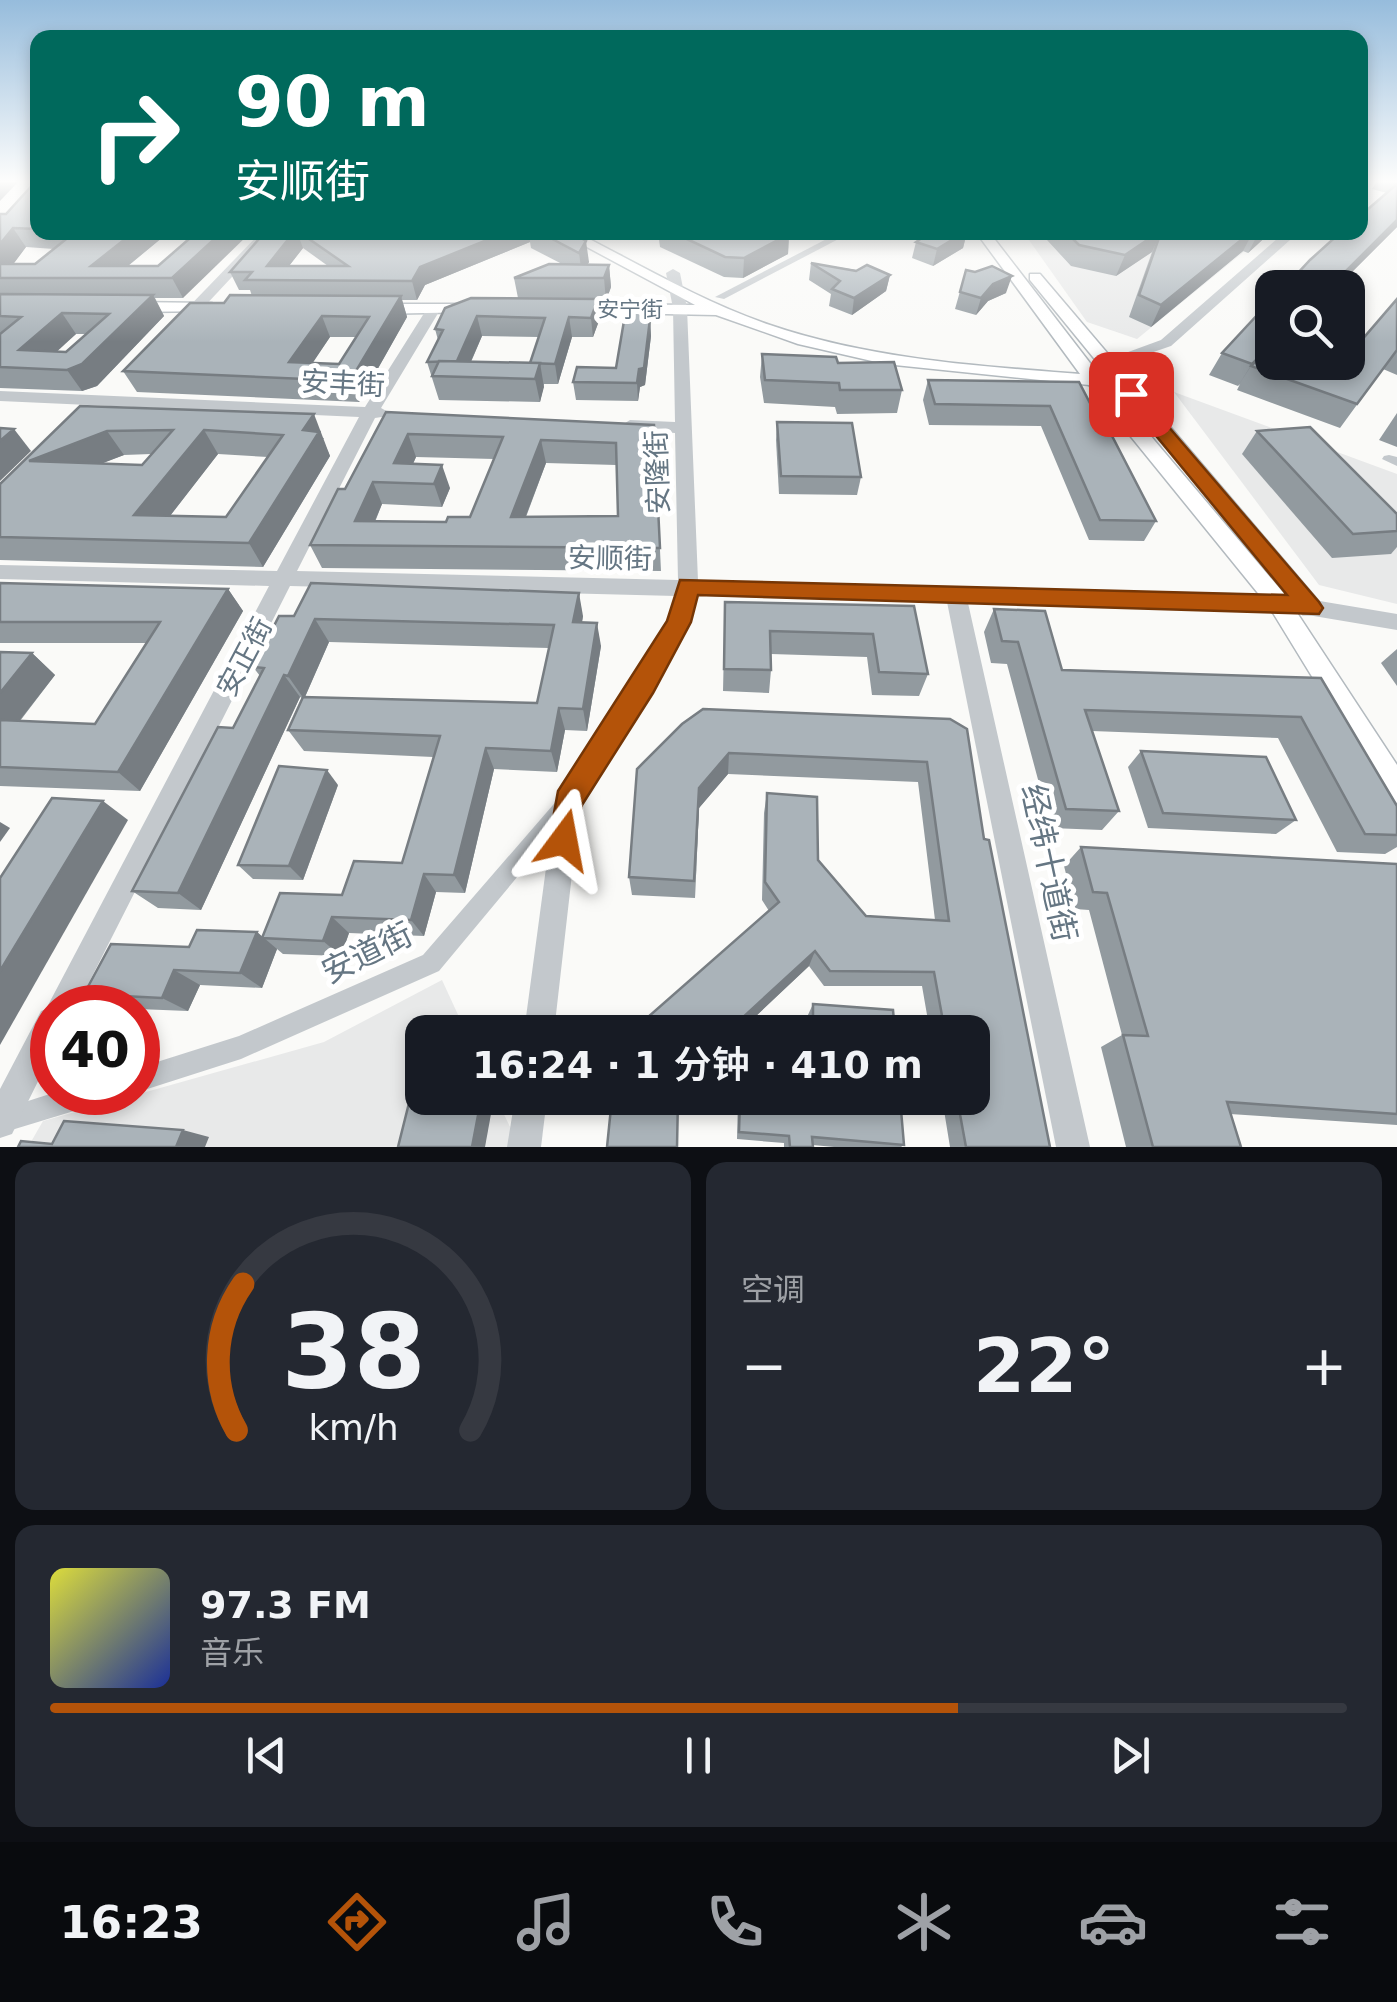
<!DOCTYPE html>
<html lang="zh">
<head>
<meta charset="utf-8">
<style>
	body { margin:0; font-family:"DejaVu Sans","Noto Sans SC",sans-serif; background:#242831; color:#f1f3f6; height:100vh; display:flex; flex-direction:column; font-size:38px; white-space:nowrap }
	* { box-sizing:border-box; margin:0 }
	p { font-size:32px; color:#9ea1a6 }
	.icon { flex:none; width:55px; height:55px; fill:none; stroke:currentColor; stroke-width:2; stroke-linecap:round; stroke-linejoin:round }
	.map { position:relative; height:1147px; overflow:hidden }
	.drawer { display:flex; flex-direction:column; gap:15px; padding:15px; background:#0d0f14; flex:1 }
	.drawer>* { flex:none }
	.top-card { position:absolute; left:30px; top:30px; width:1338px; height:210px; border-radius:20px; box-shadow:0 5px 15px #0003; background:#00695c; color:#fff; overflow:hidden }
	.tools { position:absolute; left:1255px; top:270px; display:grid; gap:20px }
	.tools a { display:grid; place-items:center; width:110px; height:110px; border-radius:20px; background:#171b24; box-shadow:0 5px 15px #0003; font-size:50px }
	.speed { position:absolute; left:30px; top:985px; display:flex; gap:20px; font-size:50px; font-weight:700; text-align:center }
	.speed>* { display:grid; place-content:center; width:130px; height:130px; border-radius:50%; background:#171b24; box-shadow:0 5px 15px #0003; line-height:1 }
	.speed .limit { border:15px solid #d22; background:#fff; color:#111 }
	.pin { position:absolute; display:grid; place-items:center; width:85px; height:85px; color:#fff; margin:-42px; border-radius:20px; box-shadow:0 5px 15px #0006 }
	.me { position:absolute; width:110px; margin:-55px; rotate:13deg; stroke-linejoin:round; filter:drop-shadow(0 0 8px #0008) }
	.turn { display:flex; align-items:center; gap:35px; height:210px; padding:0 40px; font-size:45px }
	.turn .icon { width:130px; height:130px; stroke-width:2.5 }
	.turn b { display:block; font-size:70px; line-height:85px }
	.big { font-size:75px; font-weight:600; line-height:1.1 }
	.drawer .card { flex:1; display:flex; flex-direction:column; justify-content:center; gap:15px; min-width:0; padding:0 35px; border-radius:20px; background:#242831 }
	.drawer .dial { align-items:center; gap:0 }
	.dial svg { height:260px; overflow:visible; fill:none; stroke:#363941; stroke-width:7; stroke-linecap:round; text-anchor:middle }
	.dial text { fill:#f1f3f6; stroke:none }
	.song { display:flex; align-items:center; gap:30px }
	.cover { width:120px; height:120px; border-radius:15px; background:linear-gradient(135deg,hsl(60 70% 55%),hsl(230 70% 35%)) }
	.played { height:10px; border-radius:5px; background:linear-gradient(90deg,#b45309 70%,#363941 70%) }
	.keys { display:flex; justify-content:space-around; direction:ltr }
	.heat { display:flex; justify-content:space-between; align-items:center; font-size:55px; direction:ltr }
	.drawer .tiles { flex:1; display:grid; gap:15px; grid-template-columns:1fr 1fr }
	.card:last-child { grid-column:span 2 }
	.trip { position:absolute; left:405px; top:1015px; width:585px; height:100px; border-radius:20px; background:#171b24; box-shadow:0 5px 15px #0003; font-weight:600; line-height:100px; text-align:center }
	.tabs { display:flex; height:160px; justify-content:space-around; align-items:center; background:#090b0e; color:#9ea1a6 }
	.tabs .icon { width:70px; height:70px }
	.tabs .selected { color:#b45309 }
	.tabs b { font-size:45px; color:#f1f3f6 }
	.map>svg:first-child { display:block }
</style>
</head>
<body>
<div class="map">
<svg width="1397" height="1147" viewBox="0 0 1397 1147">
	<rect width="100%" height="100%" fill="#fafaf8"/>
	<g fill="#e8e9e9">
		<path d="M1024,233H1267L1137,339L1087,322Z"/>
		<path d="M1174,392L1397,474V604L1319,585Z"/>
		<path d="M442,980L466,1032H422V1098H496L513,1133L509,1147H28L43,1121L324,1042Z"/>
	</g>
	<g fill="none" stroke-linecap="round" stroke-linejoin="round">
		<defs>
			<g id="secondary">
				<path d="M559,232H576C640,265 703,302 770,325C870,359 976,366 1080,374L976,232H989L1100,376L1286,596L1397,765V803L1387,799L1270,608L1089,385L885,364L798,344L716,315L563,312L561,309L569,304L695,305Z"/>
				<path d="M1030,274H1040L1319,602L1323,608L1319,614H1303L1030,280Z"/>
				<path d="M212,303L220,308L218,311L129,312L121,307L129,302Z"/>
				<path d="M472,304L480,309L478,312L374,314L366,309L374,304Z"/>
			</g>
		</defs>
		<use href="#secondary" stroke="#b3babf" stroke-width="3"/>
		<g fill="#c3c8cc" fill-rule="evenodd">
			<path d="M840,232H852L724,299L715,297Z"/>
			<path d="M1389,455L1397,457V466L1382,459L1384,456Z"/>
			<path d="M566,795L573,798L576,804L573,810L439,971L241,1059L138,1092V1068L239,1036L423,955L559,798Z"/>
			<path d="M56,1092H109L105,1100L97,1104L5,1132L0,1130V1110Z"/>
		</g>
		<g fill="#c3c8cc" fill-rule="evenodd">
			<path d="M261,232H274L188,324H178V318Z"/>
			<path d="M1285,232H1299L1171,346L1092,373H1082L1079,370L1161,340Z"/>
			<path d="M673,269L680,273L687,308L698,581L1278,594L1397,614V630L1278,610L968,603L1090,1147H1056L947,602L696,596L690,622L651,693L580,804L554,1032H524L555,801L635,679L669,621L676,596L290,586L76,1008H52V1053L12,1134L0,1138V1089L41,1011L46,1009L269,586L0,579V565L277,571L359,417L0,401V391L365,407L428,307H438L440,310L381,408L390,413L388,416L375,418L297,571L678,580L675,433L630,430L622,425L630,420L675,422L673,308L666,273Z"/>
			<path d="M515,1098H547L541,1147H507Z"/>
		</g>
		<use href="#secondary" fill="#fff" fill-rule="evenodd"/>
	</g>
	<g fill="#929a9f" fill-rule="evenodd">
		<path d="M38,181V232H169L128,266H158L197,232L183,298H155L164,316L97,386L82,391L0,388V214H6ZM26,247L54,249L35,264H13ZM76,334H86L66,352L56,351Z"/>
		<path d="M1377,181H1397V227L1336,288L1387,193L1372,189Z"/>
		<path d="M265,232H571L589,262L587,265H609L611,287L606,301H598L600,318L593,337H572L558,384H544L540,402L439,400L427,362L438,340L435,329L518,298L514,278L562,264L531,248L530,242L425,285L417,300H402L407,317L359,402L137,392L123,371L252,296L250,290H239L230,272ZM303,248L328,266H289ZM482,336L539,337L530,363L471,362ZM330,337H356L339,364L312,363Z"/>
		<path d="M658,232H787L789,234L788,254L743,278L724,277L660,247Z"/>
		<path d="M967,232L963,248L933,266L912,258L916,242Z"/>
		<path d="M1049,232H1271L1248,253L1243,251L1151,327L1129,317L1152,252L1116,276L1071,266L1047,240Z"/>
		<path d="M811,263L890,275L886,291L852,315L829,306L831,294L809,280Z"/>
		<path d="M966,270L1006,293L988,301L976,315L955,309Z"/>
		<path d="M1397,299V375L1383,369L1340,428L1237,390L1240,384L1238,386L1209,375L1222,353L1268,356L1328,377Z"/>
		<path d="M644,319H650L651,336L645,385L640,387L638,401L576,400L573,382L616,368Z"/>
		<path d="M762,354L838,363L902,390L897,413L837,414L835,407L764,403L760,377Z"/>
		<path d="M928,380L1079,382L1106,434L1156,521L1144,541L1089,540L1041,426L929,425L923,400Z"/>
		<path d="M80,406L324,438L323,440L330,456L263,567L0,560V484ZM151,454L142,465L102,463L124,455ZM218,454L268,457L226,517L170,516Z"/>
		<path d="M386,412L654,425L661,571L322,568L310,545L345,489ZM416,457L494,459L470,517L446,522H375L382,504L442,507L450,488L413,464ZM546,463L616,465L618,516L526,517Z"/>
		<path d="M1397,413V447L1379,440Z"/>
		<path d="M777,422L861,477L857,495L779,494L776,440Z"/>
		<path d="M1257,431L1397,514V547L1391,554L1332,558L1242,454Z"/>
		<path d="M0,583L228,589L243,611L140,791L0,786V652L32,653L55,675L20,721L95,724L146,643H0Z"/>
		<path d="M725,602L914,606L928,674L919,696L872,695L867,657L771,654V670L769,693L723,691Z"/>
		<path d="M994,609L1062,670L1321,678L1397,806V847L1385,854L1337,852L1278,738L1092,731L1119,811L1102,830L1051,828L1007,664L991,663L984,632Z"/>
		<path d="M279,616H583L582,622L601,646L587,731L565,730L557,772L494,769L465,893L436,892L424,936L349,933L341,956L283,954L277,949L262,988L200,985L188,1011L138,1009V1008H114L84,994L189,947L257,932L262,937L402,863L433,757L304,751L288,730L302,698L300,697L201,910L158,908L132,891L233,728L260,676L253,667ZM329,642L549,648L537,703L305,697Z"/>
		<path d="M1397,649V686L1381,663Z"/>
		<path d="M950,719L984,839L1050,1147H950L942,1098H972V1032H930L922,986H824L809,966L739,1032H631L769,911L762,900L764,813L767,793L818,860L866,916L935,920L918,782L728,774L699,808L695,898L632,895L629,877L682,724Z"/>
		<path d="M1141,751L1296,820L1276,834L1148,828L1128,767Z"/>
		<path d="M338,785L303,880L253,879L238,865Z"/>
		<path d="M1081,847L1397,864V1125L1230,1114L1241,1147H1126L1101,1047L1122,1035L1089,910L1075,909L1064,866Z"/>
		<path d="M813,1004L895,1032H807V1017Z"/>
		<path d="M738,1098H900L904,1145L901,1147H834L813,1145V1147H784V1143L737,1139Z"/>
	</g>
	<g fill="#777d82">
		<path d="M0,181H19L0,201Z"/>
		<path d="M1397,220V227L1336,288H1329Z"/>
		<path d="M13,228L26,247L3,278H0V244Z"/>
		<path d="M134,232H169L113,278L91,266Z"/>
		<path d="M222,232H251L183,298L172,278Z"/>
		<path d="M294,232H297L303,248L278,280L267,266Z"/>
		<path d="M507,232H529L530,242L425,285L417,300L412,281L420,267Z"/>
		<path d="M967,232L963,248L933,266L937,249Z"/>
		<path d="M1159,232H1161L1152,252L1116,276L1125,255Z"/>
		<path d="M1251,232H1253L1243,251L1151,327L1161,305Z"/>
		<path d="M1259,232H1271L1248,253Z"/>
		<path d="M789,234L788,254L743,278L744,258Z"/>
		<path d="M586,241L589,262L582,275L579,253Z"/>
		<path d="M609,265L611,287L606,301L604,278Z"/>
		<path d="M890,275L886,291L852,315L854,298Z"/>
		<path d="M1012,276L1006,293L988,301L976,315L981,298L993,284Z"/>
		<path d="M153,295L164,316L97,386L82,391L67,370Z"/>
		<path d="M401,296L407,317L359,402L350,381Z"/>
		<path d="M598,299L600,318L593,337L591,318Z"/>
		<path d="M62,313L76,334L38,369L19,350Z"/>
		<path d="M322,316L330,337L302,379L289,362Z"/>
		<path d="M477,316L482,336L464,377L457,362Z"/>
		<path d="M569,317L572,337L558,384L555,364Z"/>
		<path d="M650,319L651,336L645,385L640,387L638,401L637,383L639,369Z"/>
		<path d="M1272,343V352L1256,368L1251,366L1238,386L1252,364Z"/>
		<path d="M540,363L544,387L540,402L535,379Z"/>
		<path d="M314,414L330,456L263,567L249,543L303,430Z"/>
		<path d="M14,429L31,451L0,481V441Z"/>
		<path d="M204,430L218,454L152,539L134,515Z"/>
		<path d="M107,431L124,455L49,484L29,461Z"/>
		<path d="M408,434L416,457L404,483L394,463Z"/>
		<path d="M541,440L546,463L517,539L511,517Z"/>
		<path d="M442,465L450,488L442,507L434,484Z"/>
		<path d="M373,482L382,504L365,544L355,521Z"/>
		<path d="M228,589L243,611L140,791L118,772Z"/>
		<path d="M579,593L583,616L578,645L573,622Z"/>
		<path d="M315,619L329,642L304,699L288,676Z"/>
		<path d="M597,623L601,646L587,731L583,709Z"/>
		<path d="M32,653L55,675L5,739L0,735V693Z"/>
		<path d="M284,675L300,697L201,910L178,893Z"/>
		<path d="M559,708L565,730L557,772L551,751Z"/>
		<path d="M486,748L494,769L465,893L454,875Z"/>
		<path d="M729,753L728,774L699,808L695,898L699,788Z"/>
		<path d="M327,770L338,785L303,880L289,866Z"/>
		<path d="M103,801L128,820L0,1045V971Z"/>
		<path d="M0,822L10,828L0,842Z"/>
		<path d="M424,874L436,892L424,936L411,920Z"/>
		<path d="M332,917L349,933L341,956L323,941Z"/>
		<path d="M257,932L277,949L262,988L240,973Z"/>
		<path d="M815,951L809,966L739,1032H727Z"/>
		<path d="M174,970L200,985L188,1011L162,998Z"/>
		<path d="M480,1105L491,1114L485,1147H472Z"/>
		<path d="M183,1130L209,1137L205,1147H176Z"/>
	</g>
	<g fill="#aab3b9" stroke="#777d82" stroke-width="2.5" fill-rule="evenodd">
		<path d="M36,181H38V229L13,228L0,244V214H6Z"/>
		<path d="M1397,184V220L1329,288H1284L1310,260L1341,232H1360V216Z"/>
		<path d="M75,232H134L91,266H158L197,232H222L172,278H0V264H35Z"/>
		<path d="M265,232H294L267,266H348L299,232H507L420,267L412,281L245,280L252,272H230Z"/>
		<path d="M539,232H571L586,241L579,253Z"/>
		<path d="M672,232H787L789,234L744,258L725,257Z"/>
		<path d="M931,232H965L937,249L916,242Z"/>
		<path d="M1066,232H1159L1125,255L1079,245Z"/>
		<path d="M1161,232H1251L1161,305L1139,295Z"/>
		<path d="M811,263L856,271L867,265L890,275L854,298L832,289L840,281Z"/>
		<path d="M549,264L609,265L604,278H514Z"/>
		<path d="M992,266L1012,276L993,284L981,298L960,292L966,270L975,272Z"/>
		<path d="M0,294L153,295L82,364L67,370L0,367V334L21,317L0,316ZM62,313L109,314L66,352L19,350Z"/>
		<path d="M230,295L401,296L350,381L123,371L190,303H224ZM322,316L369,317L339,364L289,362Z"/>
		<path d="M471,298L598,299L591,318L569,317L555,364L530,363L545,318L477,316L457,361L427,362L443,330L435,329L445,308Z"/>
		<path d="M1272,299V343L1252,364L1222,353Z"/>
		<path d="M1397,299V350L1357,404L1251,366L1263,354L1272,357V362H1287L1328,377L1341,362H1348V356Z"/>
		<path d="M626,309H644L642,319H650L644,368L639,369L637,383L573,382L577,367L616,368Z"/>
		<path d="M762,354L836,357L838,363L894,362L902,390H840L839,383L765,380Z"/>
		<path d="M439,361L540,363L535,379L432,376Z"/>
		<path d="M928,380L1079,382L1106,434H1111L1156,521L1100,520L1050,406L935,404Z"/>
		<path d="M80,406L314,414L303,430L319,432L249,543L0,537V484ZM173,430L142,465L29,461L107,431ZM204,430L283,435L226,517L134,515Z"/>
		<path d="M386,412L654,425L660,548L310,545L338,489H345ZM408,434L503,437L470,517H448L446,522L355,521L373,482L434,484L442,465L394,463ZM541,440L616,443L618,516L511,517Z"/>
		<path d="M777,422L852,423L861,477L781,476Z"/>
		<path d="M1310,427L1397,514V531L1353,534L1257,431Z"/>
		<path d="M0,428L14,429L0,441Z"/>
		<path d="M0,583L228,589L118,772L0,767V720L95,724L160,622H0Z"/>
		<path d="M311,583L579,593L573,622L597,623L583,709L559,708L551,751L486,748L454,875L424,874L411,920L332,917L323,941L262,938L280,893L342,895L354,861L402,863L440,736L288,730L303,697L537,703L554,625L315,619L288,676L284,675L178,893L132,891L218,727L233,728L264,668L253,667L279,616H294Z"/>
		<path d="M725,602L914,606L928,674L879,672L873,634L770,631L771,670L724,669Z"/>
		<path d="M994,609L1045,611L1062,670L1321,678L1397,806V835L1365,834L1301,717L1085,710L1119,811L1066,809L1018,642L1002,641Z"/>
		<path d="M0,652L32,653L0,693Z"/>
		<path d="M703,709L950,719L967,729L984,839L989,840L1050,1147H966L957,1098H972V1032H945L934,972L830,971L815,951L727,1032H631L779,902L765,882L767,793L817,797L818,860L866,916L949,921L927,762L729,753L699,788L694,881L629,877L637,769L682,724Z"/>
		<path d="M1141,751L1266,757L1296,820L1163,813Z"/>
		<path d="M279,766L327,770L289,866L238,865Z"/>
		<path d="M52,798L103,801L0,971V878Z"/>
		<path d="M1081,847L1397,864V1114L1227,1102L1241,1147H1153L1123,1035L1148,1036L1107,893L1093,892Z"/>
		<path d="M197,930L257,932L240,973L174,970L162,998L84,994L111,944L189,947Z"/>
		<path d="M813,1004L893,1010L895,1032H813Z"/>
		<path d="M612,1098H678L677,1147H607Z"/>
		<path d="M740,1098H900L904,1145L812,1137L813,1147H790L789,1136L739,1132Z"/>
		<path d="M409,1103L480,1105L472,1147H398Z"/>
		<path d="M64,1121L183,1130L176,1147H18L21,1141L52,1144Z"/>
	</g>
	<linearGradient id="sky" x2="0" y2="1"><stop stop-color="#96bcdc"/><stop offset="0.53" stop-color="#fdfdfc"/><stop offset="1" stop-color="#fdfdfc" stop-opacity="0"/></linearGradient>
	<rect width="1397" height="342" fill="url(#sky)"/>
	<path fill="#b45309" stroke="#753606" stroke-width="2.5" d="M1131,389L1137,390L1319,602L1323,608L1319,614L698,595L691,622L653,693L582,805L574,850L564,854L553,850L549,840L558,791L667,621L680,580L1287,595L1125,398V390Z"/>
	<g text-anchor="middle" stroke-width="10" stroke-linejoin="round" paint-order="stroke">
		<g font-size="22" fill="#657683" stroke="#fff">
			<text x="630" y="317">安宁街</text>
		</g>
		<g font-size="28" fill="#657683" stroke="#fff">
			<text transform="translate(343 383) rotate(3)" y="10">安丰街</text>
			<text transform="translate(657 472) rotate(-92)" y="10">安隆街</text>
			<text transform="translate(610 558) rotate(1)" y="10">安顺街</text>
			<text transform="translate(244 657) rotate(-62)" y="10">安正街</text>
		</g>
		<g font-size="32" fill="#657683" stroke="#fff">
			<text transform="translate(1049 863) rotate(78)" y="11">经纬十道街</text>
			<text transform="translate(367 953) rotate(-26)" y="11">安道街</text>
		</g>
	</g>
</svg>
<div class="tools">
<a><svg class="icon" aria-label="search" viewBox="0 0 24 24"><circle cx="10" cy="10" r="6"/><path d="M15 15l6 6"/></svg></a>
</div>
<div class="speed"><div class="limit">40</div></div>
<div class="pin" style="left:1131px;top:394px;background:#d93025"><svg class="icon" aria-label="arrive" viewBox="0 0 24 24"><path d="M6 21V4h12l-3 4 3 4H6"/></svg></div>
<svg class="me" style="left:564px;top:840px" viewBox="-20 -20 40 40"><path d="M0-17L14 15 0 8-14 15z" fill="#b45309" stroke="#fff" stroke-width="4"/></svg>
<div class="trip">16:24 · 1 分钟 · 410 m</div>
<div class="top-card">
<div class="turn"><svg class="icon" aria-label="right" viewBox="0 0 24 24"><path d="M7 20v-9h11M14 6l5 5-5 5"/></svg><div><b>90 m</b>安顺街</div></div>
</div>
</div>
<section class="drawer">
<div class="tiles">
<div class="card dial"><svg viewBox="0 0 100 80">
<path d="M14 69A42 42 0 1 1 86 69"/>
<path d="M14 69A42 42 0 0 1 16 24" stroke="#b45309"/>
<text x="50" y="56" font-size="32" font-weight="700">38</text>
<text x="50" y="72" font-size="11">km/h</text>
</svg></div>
<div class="card"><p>空调</p>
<div class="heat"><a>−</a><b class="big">22°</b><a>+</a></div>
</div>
<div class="card">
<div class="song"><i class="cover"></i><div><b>97.3 FM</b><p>音乐</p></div></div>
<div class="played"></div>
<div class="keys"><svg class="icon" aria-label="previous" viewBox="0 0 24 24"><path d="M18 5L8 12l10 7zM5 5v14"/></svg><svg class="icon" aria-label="pause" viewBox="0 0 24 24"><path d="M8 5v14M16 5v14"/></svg><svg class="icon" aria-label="next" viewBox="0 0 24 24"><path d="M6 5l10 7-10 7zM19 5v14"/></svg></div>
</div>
</div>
</section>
<nav class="tabs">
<b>16:23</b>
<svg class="icon selected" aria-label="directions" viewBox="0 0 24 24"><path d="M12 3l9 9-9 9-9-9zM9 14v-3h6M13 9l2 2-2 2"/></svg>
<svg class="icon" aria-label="music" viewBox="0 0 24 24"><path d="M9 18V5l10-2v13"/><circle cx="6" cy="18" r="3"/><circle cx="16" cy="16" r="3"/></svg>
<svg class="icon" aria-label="phone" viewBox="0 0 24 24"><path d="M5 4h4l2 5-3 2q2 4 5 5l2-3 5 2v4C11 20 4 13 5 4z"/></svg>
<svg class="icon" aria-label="climate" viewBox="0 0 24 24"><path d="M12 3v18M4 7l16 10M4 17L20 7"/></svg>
<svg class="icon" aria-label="car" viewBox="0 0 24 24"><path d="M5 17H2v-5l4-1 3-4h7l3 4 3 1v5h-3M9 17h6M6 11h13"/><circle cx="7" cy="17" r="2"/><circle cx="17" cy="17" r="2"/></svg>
<svg class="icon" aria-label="filters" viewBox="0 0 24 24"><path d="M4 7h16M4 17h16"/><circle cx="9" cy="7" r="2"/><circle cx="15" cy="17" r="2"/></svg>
</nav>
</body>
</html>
